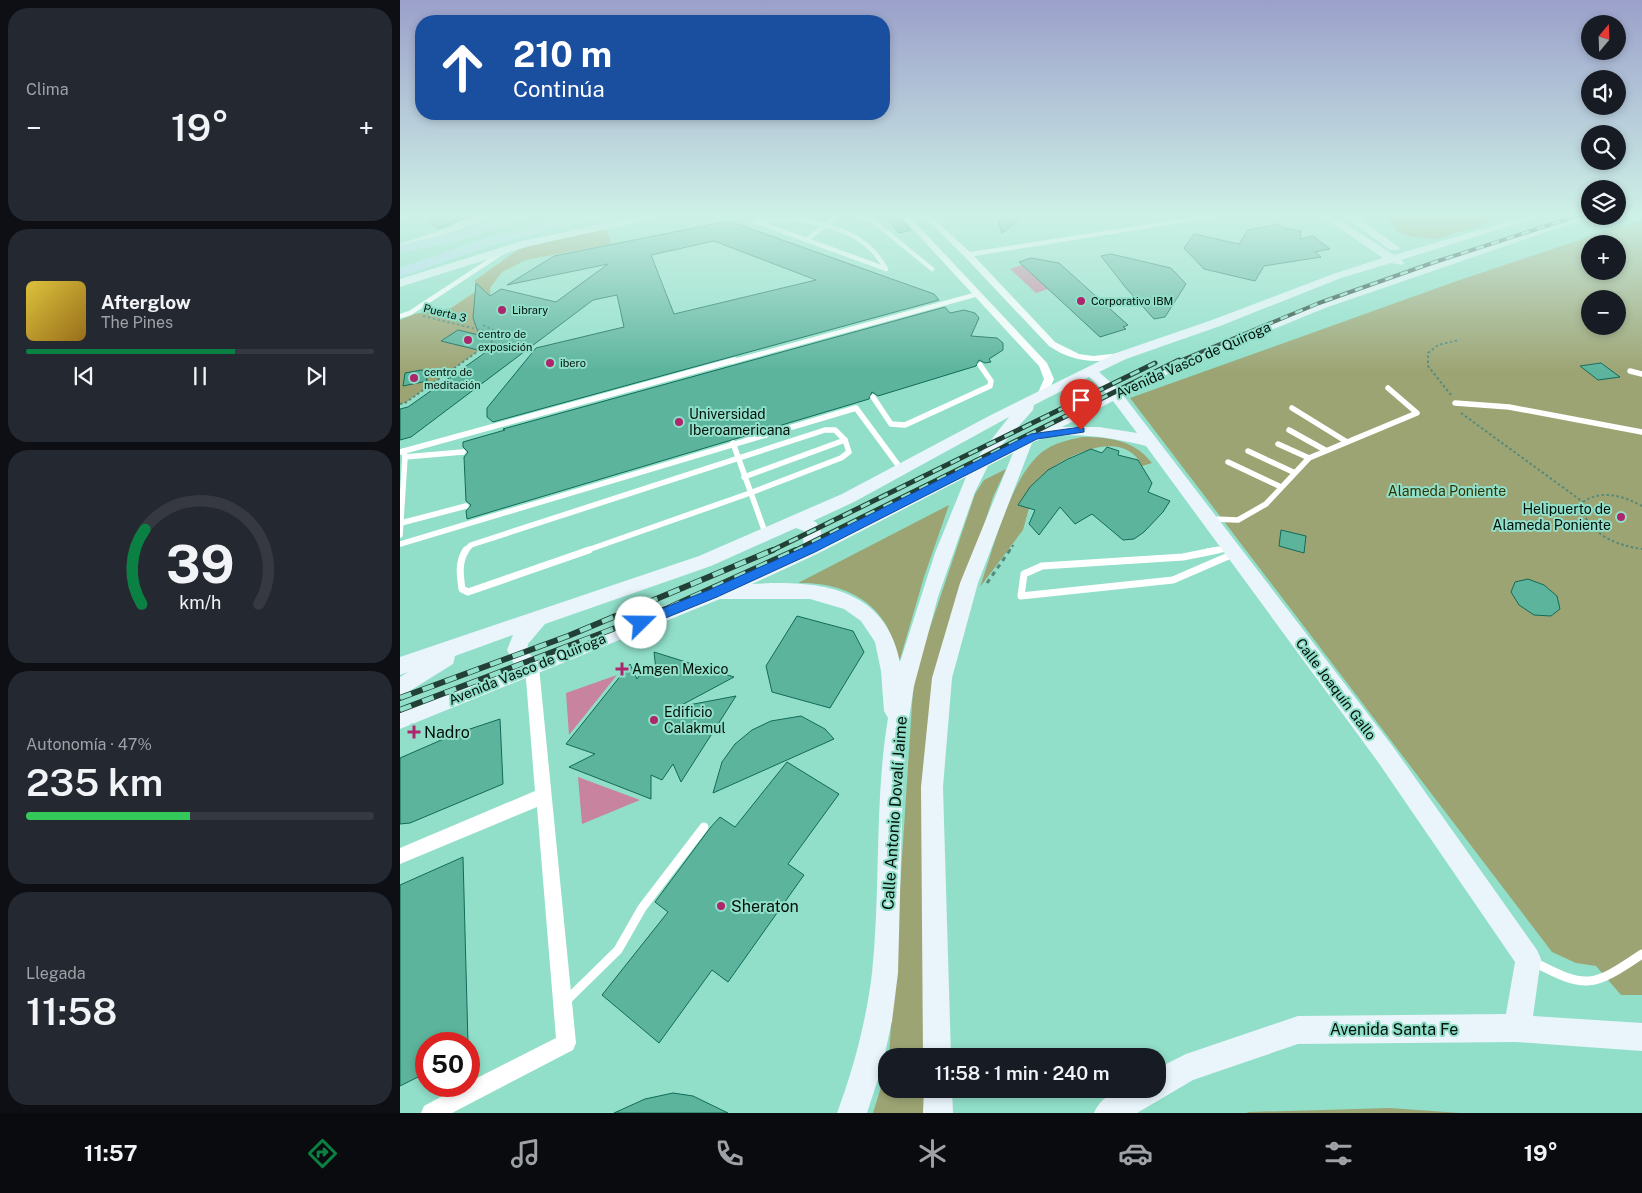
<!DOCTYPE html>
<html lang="es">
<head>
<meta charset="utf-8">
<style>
	body { margin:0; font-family:"Public Sans",sans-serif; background:#242831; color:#f1f3f6; height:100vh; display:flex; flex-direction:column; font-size:19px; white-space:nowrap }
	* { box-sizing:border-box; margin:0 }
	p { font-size:16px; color:#9ea1a6 }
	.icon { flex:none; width:28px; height:28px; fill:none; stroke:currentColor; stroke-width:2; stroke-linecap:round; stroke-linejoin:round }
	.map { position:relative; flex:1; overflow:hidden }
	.sheet { display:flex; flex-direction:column; gap:8px; padding:8px; background:#0d0f14; width:400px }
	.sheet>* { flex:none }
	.top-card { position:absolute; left:15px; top:15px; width:475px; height:105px; border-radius:20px; box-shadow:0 2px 8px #0003; background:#1a4fa0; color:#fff; overflow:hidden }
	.needle { width:32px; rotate:19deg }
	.controls { position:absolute; left:1181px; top:15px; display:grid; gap:10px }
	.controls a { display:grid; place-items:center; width:45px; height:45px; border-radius:50%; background:#171b24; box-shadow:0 2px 8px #0003; font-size:25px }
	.speed { position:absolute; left:15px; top:1032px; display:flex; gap:10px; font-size:25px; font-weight:700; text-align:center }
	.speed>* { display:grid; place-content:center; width:65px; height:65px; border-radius:50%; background:#171b24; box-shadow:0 2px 8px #0003; line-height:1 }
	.speed .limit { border:8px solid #d22; background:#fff; color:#111 }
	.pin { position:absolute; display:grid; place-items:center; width:42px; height:42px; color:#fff; margin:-51px -21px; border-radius:50% 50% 50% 0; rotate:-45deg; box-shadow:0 0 5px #0007 }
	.pin .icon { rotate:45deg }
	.me { position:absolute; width:55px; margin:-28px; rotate:68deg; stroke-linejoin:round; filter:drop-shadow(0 0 4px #0008) }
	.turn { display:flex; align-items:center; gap:18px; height:105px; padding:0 15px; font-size:22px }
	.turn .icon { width:65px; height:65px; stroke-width:2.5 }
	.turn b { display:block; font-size:35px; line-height:42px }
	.big { font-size:38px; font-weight:600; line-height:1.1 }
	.sheet .card { flex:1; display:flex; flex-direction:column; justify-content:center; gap:8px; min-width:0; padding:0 18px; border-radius:20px; background:#242831 }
	.sheet .dial { align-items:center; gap:0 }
	.dial svg { height:130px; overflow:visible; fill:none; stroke:#363941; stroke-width:7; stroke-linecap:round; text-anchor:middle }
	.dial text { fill:#f1f3f6; stroke:none }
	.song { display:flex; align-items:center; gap:15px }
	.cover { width:60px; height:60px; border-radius:8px; background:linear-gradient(135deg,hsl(50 70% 55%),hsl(40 70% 35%)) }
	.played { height:5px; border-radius:2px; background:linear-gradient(90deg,#0b8043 60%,#363941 60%) }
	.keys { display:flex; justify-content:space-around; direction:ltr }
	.heat { display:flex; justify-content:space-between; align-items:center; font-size:28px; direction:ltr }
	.charge { height:8px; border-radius:4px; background:linear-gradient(90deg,#34c759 47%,#363941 0) }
	.trip { position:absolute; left:478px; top:1048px; width:288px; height:50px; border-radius:20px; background:#171b24; box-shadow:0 2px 8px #0003; font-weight:600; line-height:50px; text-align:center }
	.dock { display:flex; height:80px; justify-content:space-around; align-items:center; background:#090b0e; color:#9ea1a6 }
	.dock .icon { width:35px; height:35px }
	.dock .current { color:#0b8043 }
	.dock b { font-size:22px; color:#f1f3f6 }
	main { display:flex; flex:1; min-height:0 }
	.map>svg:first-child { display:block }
</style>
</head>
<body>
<main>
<section class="sheet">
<div class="card"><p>Clima</p>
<div class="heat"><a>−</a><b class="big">19°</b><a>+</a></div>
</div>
<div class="card">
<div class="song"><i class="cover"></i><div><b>Afterglow</b><p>The Pines</p></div></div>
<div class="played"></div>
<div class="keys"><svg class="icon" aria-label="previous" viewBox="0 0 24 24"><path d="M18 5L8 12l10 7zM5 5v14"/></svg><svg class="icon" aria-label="pause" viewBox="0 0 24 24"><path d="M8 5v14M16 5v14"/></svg><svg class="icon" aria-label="next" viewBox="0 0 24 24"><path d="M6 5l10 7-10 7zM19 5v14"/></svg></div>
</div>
<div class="card dial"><svg viewBox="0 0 100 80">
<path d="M14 69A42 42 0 1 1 86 69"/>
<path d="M14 69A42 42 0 0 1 16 23" stroke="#0b8043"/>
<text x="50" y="56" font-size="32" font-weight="700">39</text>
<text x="50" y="72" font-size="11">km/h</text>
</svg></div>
<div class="card"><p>Autonomía · 47%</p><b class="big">235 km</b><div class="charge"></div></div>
<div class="card"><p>Llegada</p><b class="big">11:58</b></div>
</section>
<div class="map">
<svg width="1242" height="1113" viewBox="0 0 1242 1113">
	<rect width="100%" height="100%" fill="#91dfc9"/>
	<g fill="#9da474" fill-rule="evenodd">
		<path d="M985,215H1114L1036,239L1013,237L999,233Z"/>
		<path d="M1242,219V995H1221L1196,966L1176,963L1152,952L730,398L1054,282ZM1190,244H1218V271H1190ZM1190,299H1218V326H1190Z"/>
		<path d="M206,227L211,244L126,260L102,272L90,288L91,302L76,311L73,318L101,335L5,403L0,404V320L15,314L51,308L81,288L74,281L119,249Z"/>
		<path d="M682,437C710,437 734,440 752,463L742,466C725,429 673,452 649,470C637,479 628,494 618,505L629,508L623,530L580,587C594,547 610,478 642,452C654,443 668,440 682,437Z"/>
		<path d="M606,469L593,497L536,674L528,737L527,1056H489L514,675L575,494L584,480Z"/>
		<path d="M549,505L524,577L498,666C494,609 452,582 398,583Z"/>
		<path d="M486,1071V1089H527V1113H473Z"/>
		<path d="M990,1108L1060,1113H846L849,1112Z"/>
	</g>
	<g fill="#c8839e">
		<path d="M622,265L648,289L636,293L610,269Z"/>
		<path d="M217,675L169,735L166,693Z"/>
		<path d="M178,777L240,800L182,824Z"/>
	</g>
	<g fill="#5cb49d" stroke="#126a58" fill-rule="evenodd">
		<path d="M43,215H73L38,229L28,220Z"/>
		<path d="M484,215H498L511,230L499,233Z"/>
		<path d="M596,215H626L602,233Z"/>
		<path d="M329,221L534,294L539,300L93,422L87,417V408L136,348L224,327L217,295L193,300L11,437L0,440V409L8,407L86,352L41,341L58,330L79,335L73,318L76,283L90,296L101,289L156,302L208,264L107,285L154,256ZM314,241L416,280L274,314L251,255Z"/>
		<path d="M878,224L883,228L901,231L900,239L913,236L930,249L915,252L921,257L864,266L855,281L804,269L784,248L794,234L839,244L848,230Z"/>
		<path d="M711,254L771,268L786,284L765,317L754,319L726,288L701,256Z"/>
		<path d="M631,258L659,263L728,325L723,327L726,329L700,337L619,262Z"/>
		<path d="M545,307L550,313L564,310L575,313L579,318L571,336L597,338L603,343V350L589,359L591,362L585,363L579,360L576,366L478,396L472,392L469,399L67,519L66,511L71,505L66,501L64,457L68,452L63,447V442L105,430L103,429Z"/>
		<path d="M1201,363L1220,377L1198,380L1180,366Z"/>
		<path d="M22,370L26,372L27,381L3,386L5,373Z"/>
		<path d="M707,447L719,451L718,455L738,460L752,483L748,492L770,501L763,512L744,532L734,539L723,540L692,514L675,524L660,507L639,535L629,524L635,510L618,505L630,487L648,470L668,459L691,449L702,453Z"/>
		<path d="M881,530L906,536L904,553L879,546Z"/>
		<path d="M1128,579L1144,585L1157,596L1160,609L1151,616L1134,615L1119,605L1111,592L1115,582Z"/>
		<path d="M397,616L453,631L464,652L430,708L372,692L366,666Z"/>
		<path d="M254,652L334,677L278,707L336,696L281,782L273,764L262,780L251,775V799L169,767L195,754L166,744L230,664L237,679L246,666L256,670Z"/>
		<path d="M401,716L425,729L434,739L313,793L322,762L335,744L352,730L371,721Z"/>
		<path d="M100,719L103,784L10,823L0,824V758L55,734Z"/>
		<path d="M387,762L439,794L388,864L404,875L328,982L312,970L259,1043L202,995L268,912L255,902L310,828L320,817L335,827Z"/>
		<path d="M63,857L68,1044H26V1073L0,1086V885Z"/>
		<path d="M273,1093L293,1096L328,1113H214L245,1099Z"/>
	</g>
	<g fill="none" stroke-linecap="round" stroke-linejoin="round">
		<g stroke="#55897a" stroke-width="2" stroke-dasharray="2.5 2.5" stroke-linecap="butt">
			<path d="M23,316L105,336"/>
			<path d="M83,325L99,333"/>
			<path d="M1051,395L1028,366V353L1038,345L1059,340"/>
			<path d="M0,404L5,403L101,335"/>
			<path d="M1061,413L1183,502"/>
			<path d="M1242,506C1223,496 1202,489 1183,502L1181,509C1192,535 1215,545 1242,549"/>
			<path d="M609,551L615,543"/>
		</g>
		<path stroke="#55897a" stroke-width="3" stroke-dasharray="4.5 4.5" stroke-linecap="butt" d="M587,583L610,550"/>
		<g stroke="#fff" stroke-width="4.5">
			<path d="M459,215L472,220L532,269"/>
			<path d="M398,219C436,227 466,233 486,269L355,221Z"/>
			<path d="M56,225L86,215"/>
			<path d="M406,240L439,215"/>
			<path d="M0,316L10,313L103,252"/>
			<path d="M331,362L578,294"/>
		</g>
		<g stroke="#fff" stroke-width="5.5">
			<path d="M1230,371L1242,374"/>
			<path d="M473,397L491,424L505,425L590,386L591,381L580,365"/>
			<path d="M1055,403L1109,407L1242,432"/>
			<path d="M892,408L947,442"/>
			<path d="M889,430L925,450"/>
			<path d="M333,443L366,535"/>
			<path d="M878,444L909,458"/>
			<path d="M4,451L335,360"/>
			<path d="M848,451L893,472"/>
			<path d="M0,452L4,451L5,457L0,535"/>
			<path d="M5,457L63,452"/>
			<path d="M828,462L881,487"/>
			<path d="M344,477L445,440"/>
			<path d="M812,519L838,520L866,504L909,458L1017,413L988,388"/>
			<path d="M1,523L66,506"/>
			<path d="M0,544L456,408L501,469"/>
			<path d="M65,551L71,545L425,430H435L445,440L449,452L441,458L350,493L185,551"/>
			<path d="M808,551L829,549"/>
		</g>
		<g stroke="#fff" stroke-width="7">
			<path d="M66,550C58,562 60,575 62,589L68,592L189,550"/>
			<path d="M818,550L783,557L642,566L624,574L621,596L773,580L833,554"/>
		</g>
		<g stroke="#fff" stroke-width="9">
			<path d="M1134,962C1187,990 1193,987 1242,954"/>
			<path d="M165,1002L218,950L242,908L304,827"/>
		</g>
		<g fill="#fff" fill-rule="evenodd">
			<path d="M0,215H9L0,219Z"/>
			<path d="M500,215H508L647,363L654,379L646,397H638L637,395L644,379L639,366Z"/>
			<path d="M522,215H530L570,252L806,215H823L819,217L574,256L655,342L679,354L693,356L721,353L726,356C722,359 716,360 711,360C687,363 668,359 649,346L565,257Z"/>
			<path d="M132,661L137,663L139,667L176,1043L173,1050L52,1113H21L24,1106L61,1086H69V1082L156,1038L137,807L0,864V848L135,791L125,667L127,663Z"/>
		</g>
		<g fill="#e9f4fb" fill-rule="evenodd">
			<path d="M86,215H100L0,251V244Z"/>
			<path d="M244,215H263L258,218L129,246L0,287V279L122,241Z"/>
			<path d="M920,215H932L994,255L1130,215H1145L1001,260L1004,263L1002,265L991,263L941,278L820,326L726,359L699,372L717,388C868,317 1020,265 1179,215L1193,216L925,308L805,357L723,395L994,748L1137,950L1141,959L1133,1016L1242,1023V1051L1116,1042L898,1044L793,1080L737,1113H694C705,1087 732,1089 756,1089V1069L786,1054L898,1016L1106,1014L1115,962L978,762L746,446C715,438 660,428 632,443L578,583L552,678L543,787L551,1056H523L521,787L532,678L560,583L613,453L588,466L575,492L538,597L514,686L507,731L503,779L498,973L492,1021L482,1067L467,1113H437C454,1067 466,1022 472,973C481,888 474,802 488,718L484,711L481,671L475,642L461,621L444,609L410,599H320L0,729V709L114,664L107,650L113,635L55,656L53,664L0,697V677L8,672L0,675V657L299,556L442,494L589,416L716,353L812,320L933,274L983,258ZM689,377L706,393L601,446L633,410L634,405ZM713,401L737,433L699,427H662ZM609,417L577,458L421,536V531L416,522L413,521L454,502ZM566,477L535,553L500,662C485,586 417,580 352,584L417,554ZM396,528L404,531L403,544L307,589L133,657L127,652L128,644L145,624L311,566Z"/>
			<path d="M943,215H954L1000,248L998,250H990Z"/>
			<path d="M524,1089H552L553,1113H523Z"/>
		</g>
		<g fill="#b6dcf2" fill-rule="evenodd">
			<path d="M108,215H128L126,218L58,241L0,253V245L50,234Z"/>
			<path d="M178,215H200L198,218L96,244L0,277V268L86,238Z"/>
		</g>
		<defs>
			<path id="rail-far2" d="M777,362L919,303L1032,263L1180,215"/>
			<g id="rail-far1">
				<path d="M371,551L755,363"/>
				<path d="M394,551L779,360"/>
			</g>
			<g id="rail">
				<path d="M0,698L168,636L373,550"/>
				<path d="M0,710L268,608L396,550"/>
			</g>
		</defs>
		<use href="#rail-far2" stroke="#224036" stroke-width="4"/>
		<use href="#rail-far1" stroke="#224036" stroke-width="5"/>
		<use href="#rail" stroke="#224036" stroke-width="6"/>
		<use href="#rail-far2" stroke="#91dfc9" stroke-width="2.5" stroke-dasharray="8" stroke-linecap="butt"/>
		<use href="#rail-far1" stroke="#91dfc9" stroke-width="3" stroke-dasharray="10" stroke-linecap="butt"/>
		<use href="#rail" stroke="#91dfc9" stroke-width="4.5" stroke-dasharray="12" stroke-linecap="butt"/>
	</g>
	<linearGradient id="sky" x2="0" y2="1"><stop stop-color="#9ba0ca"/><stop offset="0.58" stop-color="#cef1e7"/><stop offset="1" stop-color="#cef1e7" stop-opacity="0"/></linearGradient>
	<rect width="1242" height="371" fill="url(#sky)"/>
	<path fill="#1a73e8" stroke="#114b97" d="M681,427L684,428V432L637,439L415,552L317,597L241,628L235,623L236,619L309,590L407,546L631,434Z"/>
	<g fill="#ad266b" stroke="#91dfc9" stroke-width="2">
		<circle cx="681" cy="301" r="5"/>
		<circle cx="102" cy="310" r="5"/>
		<circle cx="68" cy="340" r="5"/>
		<circle cx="150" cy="363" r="5"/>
		<circle cx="14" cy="378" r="5"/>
		<circle cx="279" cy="422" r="5"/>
		<circle cx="1221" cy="517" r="5"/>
		<path d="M219.5 661.5h5v5h5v5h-5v5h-5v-5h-5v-5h5z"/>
		<circle cx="254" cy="720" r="5"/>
		<path d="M11.5 724.5h5v5h5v5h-5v5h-5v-5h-5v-5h5z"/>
		<circle cx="321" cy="906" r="5"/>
	</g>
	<g text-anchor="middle" stroke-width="4" stroke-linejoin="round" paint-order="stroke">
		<g font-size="11" fill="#00100a" stroke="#91dfc9" text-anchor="start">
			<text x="691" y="305">Corporativo IBM</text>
			<text x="112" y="314">Library</text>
			<text x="78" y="338">centro de<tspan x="78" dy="13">exposición</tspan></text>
			<text x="160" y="367">ibero</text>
			<text x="24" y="376">centro de<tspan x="24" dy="13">meditación</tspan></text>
		</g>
		<g font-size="11" fill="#00100a" stroke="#91dfc9">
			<text transform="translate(45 313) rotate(14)" y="4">Puerta 3</text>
		</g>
		<g font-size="14" fill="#00100a" stroke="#91dfc9">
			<text transform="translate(793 360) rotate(-24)" y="5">Avenida Vasco de Quiroga</text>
			<text transform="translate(127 669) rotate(-22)" y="5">Avenida Vasco de Quiroga</text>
			<text transform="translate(936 689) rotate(53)" y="5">Calle Joaquín Gallo</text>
		</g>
		<g font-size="14" fill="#00100a" stroke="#91dfc9" text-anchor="start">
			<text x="289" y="419">Universidad<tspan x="289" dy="16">Iberoamericana</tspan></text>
			<text x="1211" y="514" text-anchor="end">Helipuerto de<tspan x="1211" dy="16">Alameda Poniente</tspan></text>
			<text x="232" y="674">Amgen Mexico</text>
			<text x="264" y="717">Edificio<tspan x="264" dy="16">Calakmul</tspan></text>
		</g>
		<g font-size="14" fill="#303500" stroke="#91dfc9">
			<text x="1047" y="496">Alameda Poniente</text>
		</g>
		<g font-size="16" fill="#00100a" stroke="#91dfc9" text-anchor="start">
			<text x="24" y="738">Nadro</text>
			<text x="331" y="912">Sheraton</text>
		</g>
		<g font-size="16" fill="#00100a" stroke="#91dfc9">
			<text transform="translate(494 813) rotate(-86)" y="6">Calle Antonio Dovalí Jaime</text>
			<text x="994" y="1035">Avenida Santa Fe</text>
		</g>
	</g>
</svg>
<div class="controls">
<a><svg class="needle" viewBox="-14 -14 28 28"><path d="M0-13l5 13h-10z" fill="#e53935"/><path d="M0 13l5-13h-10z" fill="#9ea1a6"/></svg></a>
<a><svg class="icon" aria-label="sound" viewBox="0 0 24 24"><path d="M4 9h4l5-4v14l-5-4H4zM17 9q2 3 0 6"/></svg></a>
<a><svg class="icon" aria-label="search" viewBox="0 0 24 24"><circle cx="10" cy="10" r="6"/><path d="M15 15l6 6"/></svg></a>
<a><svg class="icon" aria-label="layers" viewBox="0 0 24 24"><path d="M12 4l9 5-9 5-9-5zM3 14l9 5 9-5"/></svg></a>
<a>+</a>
<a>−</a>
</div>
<div class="speed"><div class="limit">50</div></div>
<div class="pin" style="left:681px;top:430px;background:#d93025"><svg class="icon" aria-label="arrive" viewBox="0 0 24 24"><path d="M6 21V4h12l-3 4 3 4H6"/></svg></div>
<svg class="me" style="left:241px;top:623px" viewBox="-20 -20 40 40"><circle r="19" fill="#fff"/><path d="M0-13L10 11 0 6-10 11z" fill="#1a73e8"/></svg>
<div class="trip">11:58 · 1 min · 240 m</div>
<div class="top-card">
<div class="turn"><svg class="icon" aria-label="ahead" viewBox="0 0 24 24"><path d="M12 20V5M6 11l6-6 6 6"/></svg><div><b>210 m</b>Continúa</div></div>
</div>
</div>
</main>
<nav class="dock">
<b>11:57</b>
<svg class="icon current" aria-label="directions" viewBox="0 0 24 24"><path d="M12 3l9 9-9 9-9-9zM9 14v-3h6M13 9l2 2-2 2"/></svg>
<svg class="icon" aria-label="music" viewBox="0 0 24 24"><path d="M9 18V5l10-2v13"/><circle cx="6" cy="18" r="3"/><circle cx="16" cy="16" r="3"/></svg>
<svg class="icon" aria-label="phone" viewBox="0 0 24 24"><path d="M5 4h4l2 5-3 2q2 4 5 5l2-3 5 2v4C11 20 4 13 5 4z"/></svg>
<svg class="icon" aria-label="climate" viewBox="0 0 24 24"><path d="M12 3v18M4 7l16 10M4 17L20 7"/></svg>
<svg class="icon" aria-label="car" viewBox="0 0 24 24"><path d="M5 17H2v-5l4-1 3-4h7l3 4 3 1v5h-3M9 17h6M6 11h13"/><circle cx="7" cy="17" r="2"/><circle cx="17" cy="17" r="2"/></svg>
<svg class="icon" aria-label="filters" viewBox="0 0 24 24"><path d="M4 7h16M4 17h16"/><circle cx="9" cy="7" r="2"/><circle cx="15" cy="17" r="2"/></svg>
<b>19°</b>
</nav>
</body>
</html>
